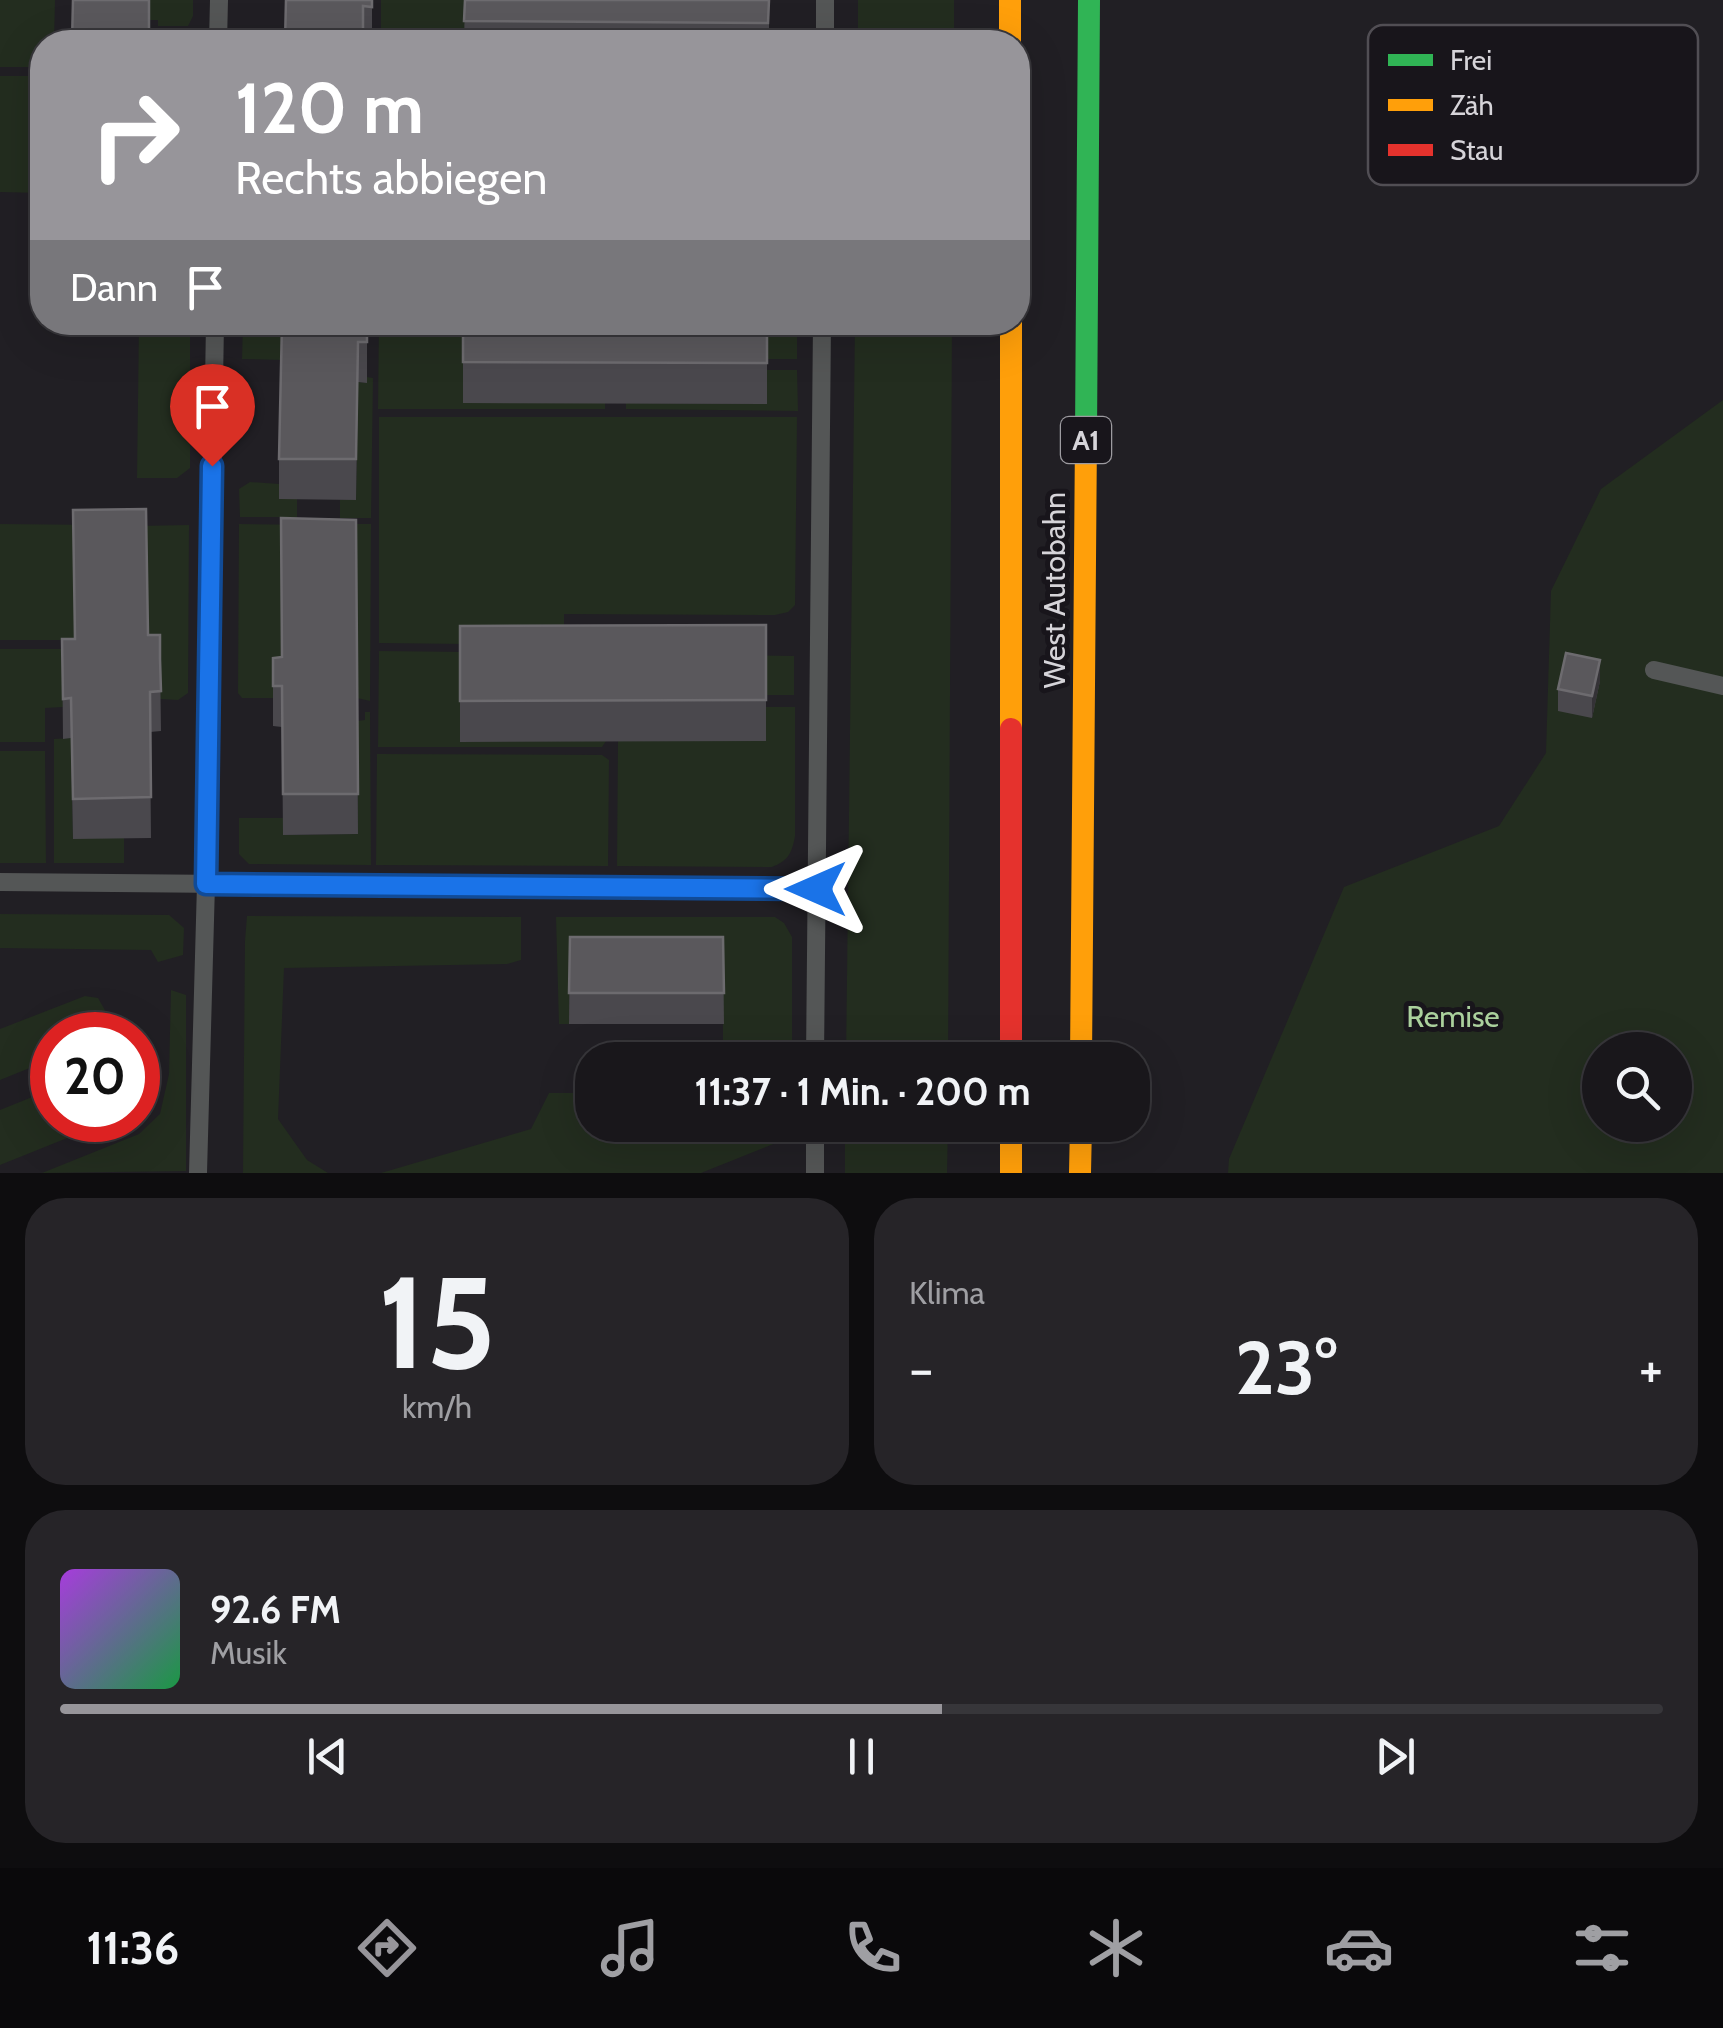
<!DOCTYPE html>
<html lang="de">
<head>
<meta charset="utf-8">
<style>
	body { margin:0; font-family:Cabin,sans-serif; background:#262428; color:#f1f3f6; height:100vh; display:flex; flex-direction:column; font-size:38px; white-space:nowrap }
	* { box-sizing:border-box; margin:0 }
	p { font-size:32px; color:#9f9fa3 }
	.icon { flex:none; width:55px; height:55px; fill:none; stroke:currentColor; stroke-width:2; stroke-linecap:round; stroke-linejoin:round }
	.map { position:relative; height:1173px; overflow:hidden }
	.panel { display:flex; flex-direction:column; gap:25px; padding:25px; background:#0e0d0f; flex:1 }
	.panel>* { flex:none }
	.banner { position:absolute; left:30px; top:30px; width:1000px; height:305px; border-radius:40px; box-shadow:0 10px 40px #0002,0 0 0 2px #37363a; background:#97959a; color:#fff; overflow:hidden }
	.tools { position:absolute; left:1582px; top:1032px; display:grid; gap:20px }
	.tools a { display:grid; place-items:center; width:110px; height:110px; border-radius:50%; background:#19171b; box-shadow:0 10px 40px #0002,0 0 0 2px #37363a; font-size:50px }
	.speed { position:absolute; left:30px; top:1012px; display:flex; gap:20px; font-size:50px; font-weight:700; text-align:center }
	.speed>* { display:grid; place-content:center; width:130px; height:130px; border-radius:50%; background:#19171b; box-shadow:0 10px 40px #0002,0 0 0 2px #37363a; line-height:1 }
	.speed .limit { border:15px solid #d22; background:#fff; color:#111 }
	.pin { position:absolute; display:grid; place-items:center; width:85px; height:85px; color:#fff; margin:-102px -42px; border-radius:50% 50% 50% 0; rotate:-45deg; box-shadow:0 0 10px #0007 }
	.pin .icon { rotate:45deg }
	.me { position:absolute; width:110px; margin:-55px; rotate:270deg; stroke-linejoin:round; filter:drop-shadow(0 0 8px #0008) }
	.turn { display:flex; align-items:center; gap:35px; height:210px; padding:0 40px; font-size:45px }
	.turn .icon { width:130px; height:130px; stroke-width:2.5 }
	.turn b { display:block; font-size:70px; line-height:85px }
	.then { display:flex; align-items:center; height:95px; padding:0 40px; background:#0003; gap:20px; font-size:38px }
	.big { font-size:75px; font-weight:700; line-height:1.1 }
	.panel .tile { flex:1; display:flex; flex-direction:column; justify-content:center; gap:15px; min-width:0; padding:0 35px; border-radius:40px; background:#262428 }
	.panel .dial { align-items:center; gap:0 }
	.dial b { font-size:130px; line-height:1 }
	.song { display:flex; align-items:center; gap:30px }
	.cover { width:120px; height:120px; border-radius:15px; background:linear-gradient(135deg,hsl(280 70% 55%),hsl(140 70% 35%)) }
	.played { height:10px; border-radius:5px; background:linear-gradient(90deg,#97959a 55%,#37363a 55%) }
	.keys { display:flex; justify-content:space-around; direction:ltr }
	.heat { display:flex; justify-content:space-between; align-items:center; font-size:55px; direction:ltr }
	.panel .tiles { flex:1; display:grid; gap:25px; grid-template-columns:1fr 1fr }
	.tile:last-child { grid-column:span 2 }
	.trip { position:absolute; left:575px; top:1042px; width:575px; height:100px; border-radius:40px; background:#19171b; box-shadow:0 10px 40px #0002,0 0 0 2px #37363a; font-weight:700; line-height:100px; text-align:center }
	.dock { display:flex; height:160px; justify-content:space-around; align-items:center; background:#0a090b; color:#9f9fa3 }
	.dock .icon { width:70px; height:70px }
	.dock .selected { color:#97959a }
	.dock b { font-size:45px; color:#f1f3f6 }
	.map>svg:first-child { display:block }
</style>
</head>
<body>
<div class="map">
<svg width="1723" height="1173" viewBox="0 0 1723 1173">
	<rect width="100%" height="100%" fill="#211f24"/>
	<g fill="#232d1f" fill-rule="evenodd">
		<path d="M0,0H55L54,42H42V67H0Z"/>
		<path d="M147,0H193V16L188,26H158V20H147Z"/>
		<rect x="381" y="0" width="84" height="42"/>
		<rect x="858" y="0" width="96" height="42"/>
		<path d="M0,76H42V193L0,192Z"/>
		<path d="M568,322L605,403V409H378L379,323Z"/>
		<path d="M139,323H190V468L177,478H137Z"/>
		<path d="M243,323H283L282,360L242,359Z"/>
		<path d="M719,323H794L797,326V359H767Z"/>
		<path d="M855,323H952L948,1060H846Z"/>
		<path d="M767,370H797L798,411L626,409V403L766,404Z"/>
		<path d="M367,377L373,378L371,518H340V500L356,499L358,382L366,383Z"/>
		<path d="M1723,400V1173H1228L1229,1159L1344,887L1499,826L1546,753L1551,591L1601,489ZM1600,1050H1675V1125H1600Z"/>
		<path d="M379,417H797L795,605L788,612L775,615L564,614V645L379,643Z"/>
		<path d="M250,482L280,484L297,499V517H240L239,489Z"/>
		<path d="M0,524L103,525L75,640H0Z"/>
		<path d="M239,524L315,525L281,558L282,698H242L238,693Z"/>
		<path d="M328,524H371L370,701L357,698Z"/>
		<path d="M189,525L188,693L178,700L160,699L148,675L137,526Z"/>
		<path d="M0,649H75L62,680L63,707L45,708V742H0Z"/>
		<path d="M379,651L563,653L606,741L602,747H378Z"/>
		<path d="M727,655L794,656V695H766Z"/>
		<path d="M766,707H795V836C792,853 788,861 772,867L617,866L618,741H766Z"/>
		<path d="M365,712H370L371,865L249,864L239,854V818H283V835L358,834L357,721L365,720Z"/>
		<path d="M71,738L73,838H124V863H54V739Z"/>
		<path d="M0,751H45L46,863H0Z"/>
		<path d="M377,754L602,755L609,760L608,866L376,865Z"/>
		<path d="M0,914L169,915L184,928L183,955L158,962L151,950L0,948Z"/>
		<path d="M247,916L521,917V960L507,964L284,968L278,1119L307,1160L328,1173H243L245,941Z"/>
		<path d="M556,917H775L784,923L792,937V1060H723V969H570L569,1024H559Z"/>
		<path d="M171,990L186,995V1171L42,1173L139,1134L160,1114L169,1074Z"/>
		<path d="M85,996L98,998L106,1012L102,1032L98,1035H52V1059L0,1080V1029Z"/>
		<path d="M52,1089V1120H112L0,1165V1110Z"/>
		<path d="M549,1093H592V1125H792L791,1137L701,1173H381L531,1129Z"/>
		<path d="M845,1125H948L947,1173H845Z"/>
	</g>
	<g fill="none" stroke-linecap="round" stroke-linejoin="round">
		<g stroke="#545656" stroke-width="18">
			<path d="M218,42L219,0"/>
			<path d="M825,42V0"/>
			<path d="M1654,670L1723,686"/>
			<path d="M0,882L816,889"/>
			<path d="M815,1060L822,322"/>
			<path d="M198,1173L206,884L215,322"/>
			<path d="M815,1173V1125"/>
		</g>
		<path stroke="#30b455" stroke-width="22" d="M1086,435L1089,0"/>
		<g stroke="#ff9f0a" stroke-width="22">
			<path d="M1010,0V42"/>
			<path d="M1011,322V729"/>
			<path d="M1081,1060L1086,435"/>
			<path d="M1011,1125V1173"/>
			<path d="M1080,1173L1081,1125"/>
		</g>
		<path stroke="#e5322d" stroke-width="22" d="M1011,729V1060"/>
	</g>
	<g fill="#4a484d">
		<path d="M372,0V42H285Z"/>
		<path d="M465,0H769V42H464Z"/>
		<path d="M367,322V383L358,382L356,500L279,499V459Z"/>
		<path d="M463,322H767V404L463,403Z"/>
		<path d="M356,520L358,834L283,835L282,727L273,726V658L282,657Z"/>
		<path d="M766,625V741L460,742V626Z"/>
		<path d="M148,635L160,659L161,731L150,732L151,838L73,839L71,738L63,739L62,639Z"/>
		<path d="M1600,681L1592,718L1558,711V689Z"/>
		<path d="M570,937H723L724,1024H569Z"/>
	</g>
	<path fill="#343236" d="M1600,660V681L1592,718V696Z"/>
	<g fill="#5a585c" stroke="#6d6b6f" stroke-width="2.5">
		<path d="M73,0H149V42H72Z"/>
		<path d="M286,0H372V7L363,6V42H285Z"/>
		<path d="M465,0H769L768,23L464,21Z"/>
		<path d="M282,322H367V342H358L356,459H279Z"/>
		<path d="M463,322H767V363L463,362Z"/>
		<path d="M146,509L148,635H160V659L161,691L150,692L151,797L73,799L71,698L63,699L62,639H75L73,510Z"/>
		<path d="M281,518L356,520L358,794H283L282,686H273V658L282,657Z"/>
		<path d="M766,625V700L460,701V626Z"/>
		<path d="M1566,653L1600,660L1592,696L1558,689Z"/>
		<path d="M570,937H723L724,993H569Z"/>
	</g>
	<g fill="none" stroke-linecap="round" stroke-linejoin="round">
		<defs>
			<path id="route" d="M212,466L206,884L816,889"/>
		</defs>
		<use href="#route" stroke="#114b97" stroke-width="25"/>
		<use href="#route" stroke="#1a73e8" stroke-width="18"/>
	</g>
	<g text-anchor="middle" stroke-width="10" stroke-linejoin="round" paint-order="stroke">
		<rect fill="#18151b" stroke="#9d9ba0" stroke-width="2.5" x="1061" y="417" width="50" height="46" rx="8"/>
		<g font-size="28" font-weight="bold" fill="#d6d4d9">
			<text x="1086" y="450">A1</text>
		</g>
		<g font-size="30" fill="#d6d4d9" stroke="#18151b">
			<text transform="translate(1055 590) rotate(-90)" y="10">West Autobahn</text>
		</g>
		<g font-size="30" fill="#abd19d" stroke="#18151b">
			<text x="1453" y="1027">Remise</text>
		</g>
	</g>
	<rect x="1368" y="25" width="330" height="160" rx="15" fill="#18151b" stroke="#514e54" stroke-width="2.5"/>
	<rect x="1388" y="54" width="45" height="12" fill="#30b455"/>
	<rect x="1388" y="99" width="45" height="12" fill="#ff9f0a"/>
	<rect x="1388" y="144" width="45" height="12" fill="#e5322d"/>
	<g font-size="28" fill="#d6d4d9">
		<text x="1450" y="70">Frei</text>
		<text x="1450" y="115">Zäh</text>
		<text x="1450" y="160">Stau</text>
	</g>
</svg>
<div class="tools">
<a><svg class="icon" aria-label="search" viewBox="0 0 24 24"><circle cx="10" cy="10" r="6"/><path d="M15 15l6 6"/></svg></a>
</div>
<div class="speed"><div class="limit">20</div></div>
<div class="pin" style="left:212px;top:466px;background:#d93025"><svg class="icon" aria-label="arrive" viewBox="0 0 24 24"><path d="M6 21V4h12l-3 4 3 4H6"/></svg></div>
<svg class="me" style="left:816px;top:889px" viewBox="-20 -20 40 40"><path d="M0-17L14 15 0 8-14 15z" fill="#1a73e8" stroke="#fff" stroke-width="4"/></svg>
<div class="trip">11:37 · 1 Min. · 200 m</div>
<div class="banner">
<div class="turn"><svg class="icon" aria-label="right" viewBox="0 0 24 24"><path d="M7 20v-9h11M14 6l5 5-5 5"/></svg><div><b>120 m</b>Rechts abbiegen</div></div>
<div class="then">Dann<svg class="icon" aria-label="arrive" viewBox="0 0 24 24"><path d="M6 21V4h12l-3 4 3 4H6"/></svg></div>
</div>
</div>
<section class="panel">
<div class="tiles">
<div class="tile dial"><b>15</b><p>km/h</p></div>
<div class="tile"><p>Klima</p>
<div class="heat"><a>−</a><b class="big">23°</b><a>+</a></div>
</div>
<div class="tile">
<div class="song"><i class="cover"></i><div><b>92.6 FM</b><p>Musik</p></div></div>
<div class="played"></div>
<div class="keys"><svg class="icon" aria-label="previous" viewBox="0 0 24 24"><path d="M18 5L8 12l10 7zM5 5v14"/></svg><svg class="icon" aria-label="pause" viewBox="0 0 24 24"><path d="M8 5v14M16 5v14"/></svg><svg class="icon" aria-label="next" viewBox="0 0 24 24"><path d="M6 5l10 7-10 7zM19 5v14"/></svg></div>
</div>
</div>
</section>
<nav class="dock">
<b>11:36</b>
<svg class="icon selected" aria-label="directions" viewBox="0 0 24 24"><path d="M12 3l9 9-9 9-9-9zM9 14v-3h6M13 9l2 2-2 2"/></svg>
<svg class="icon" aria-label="music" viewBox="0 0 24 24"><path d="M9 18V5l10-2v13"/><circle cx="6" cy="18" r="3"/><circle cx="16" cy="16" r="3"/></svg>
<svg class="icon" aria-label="phone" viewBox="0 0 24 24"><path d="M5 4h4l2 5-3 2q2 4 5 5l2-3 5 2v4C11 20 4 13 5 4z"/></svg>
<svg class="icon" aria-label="climate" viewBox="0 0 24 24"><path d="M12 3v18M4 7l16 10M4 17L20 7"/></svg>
<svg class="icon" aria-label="car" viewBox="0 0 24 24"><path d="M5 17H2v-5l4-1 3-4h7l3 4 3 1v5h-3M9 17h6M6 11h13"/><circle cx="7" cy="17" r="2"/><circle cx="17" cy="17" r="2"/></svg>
<svg class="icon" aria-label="filters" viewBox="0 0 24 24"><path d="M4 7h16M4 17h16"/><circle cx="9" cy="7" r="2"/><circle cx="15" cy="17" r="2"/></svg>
</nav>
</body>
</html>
